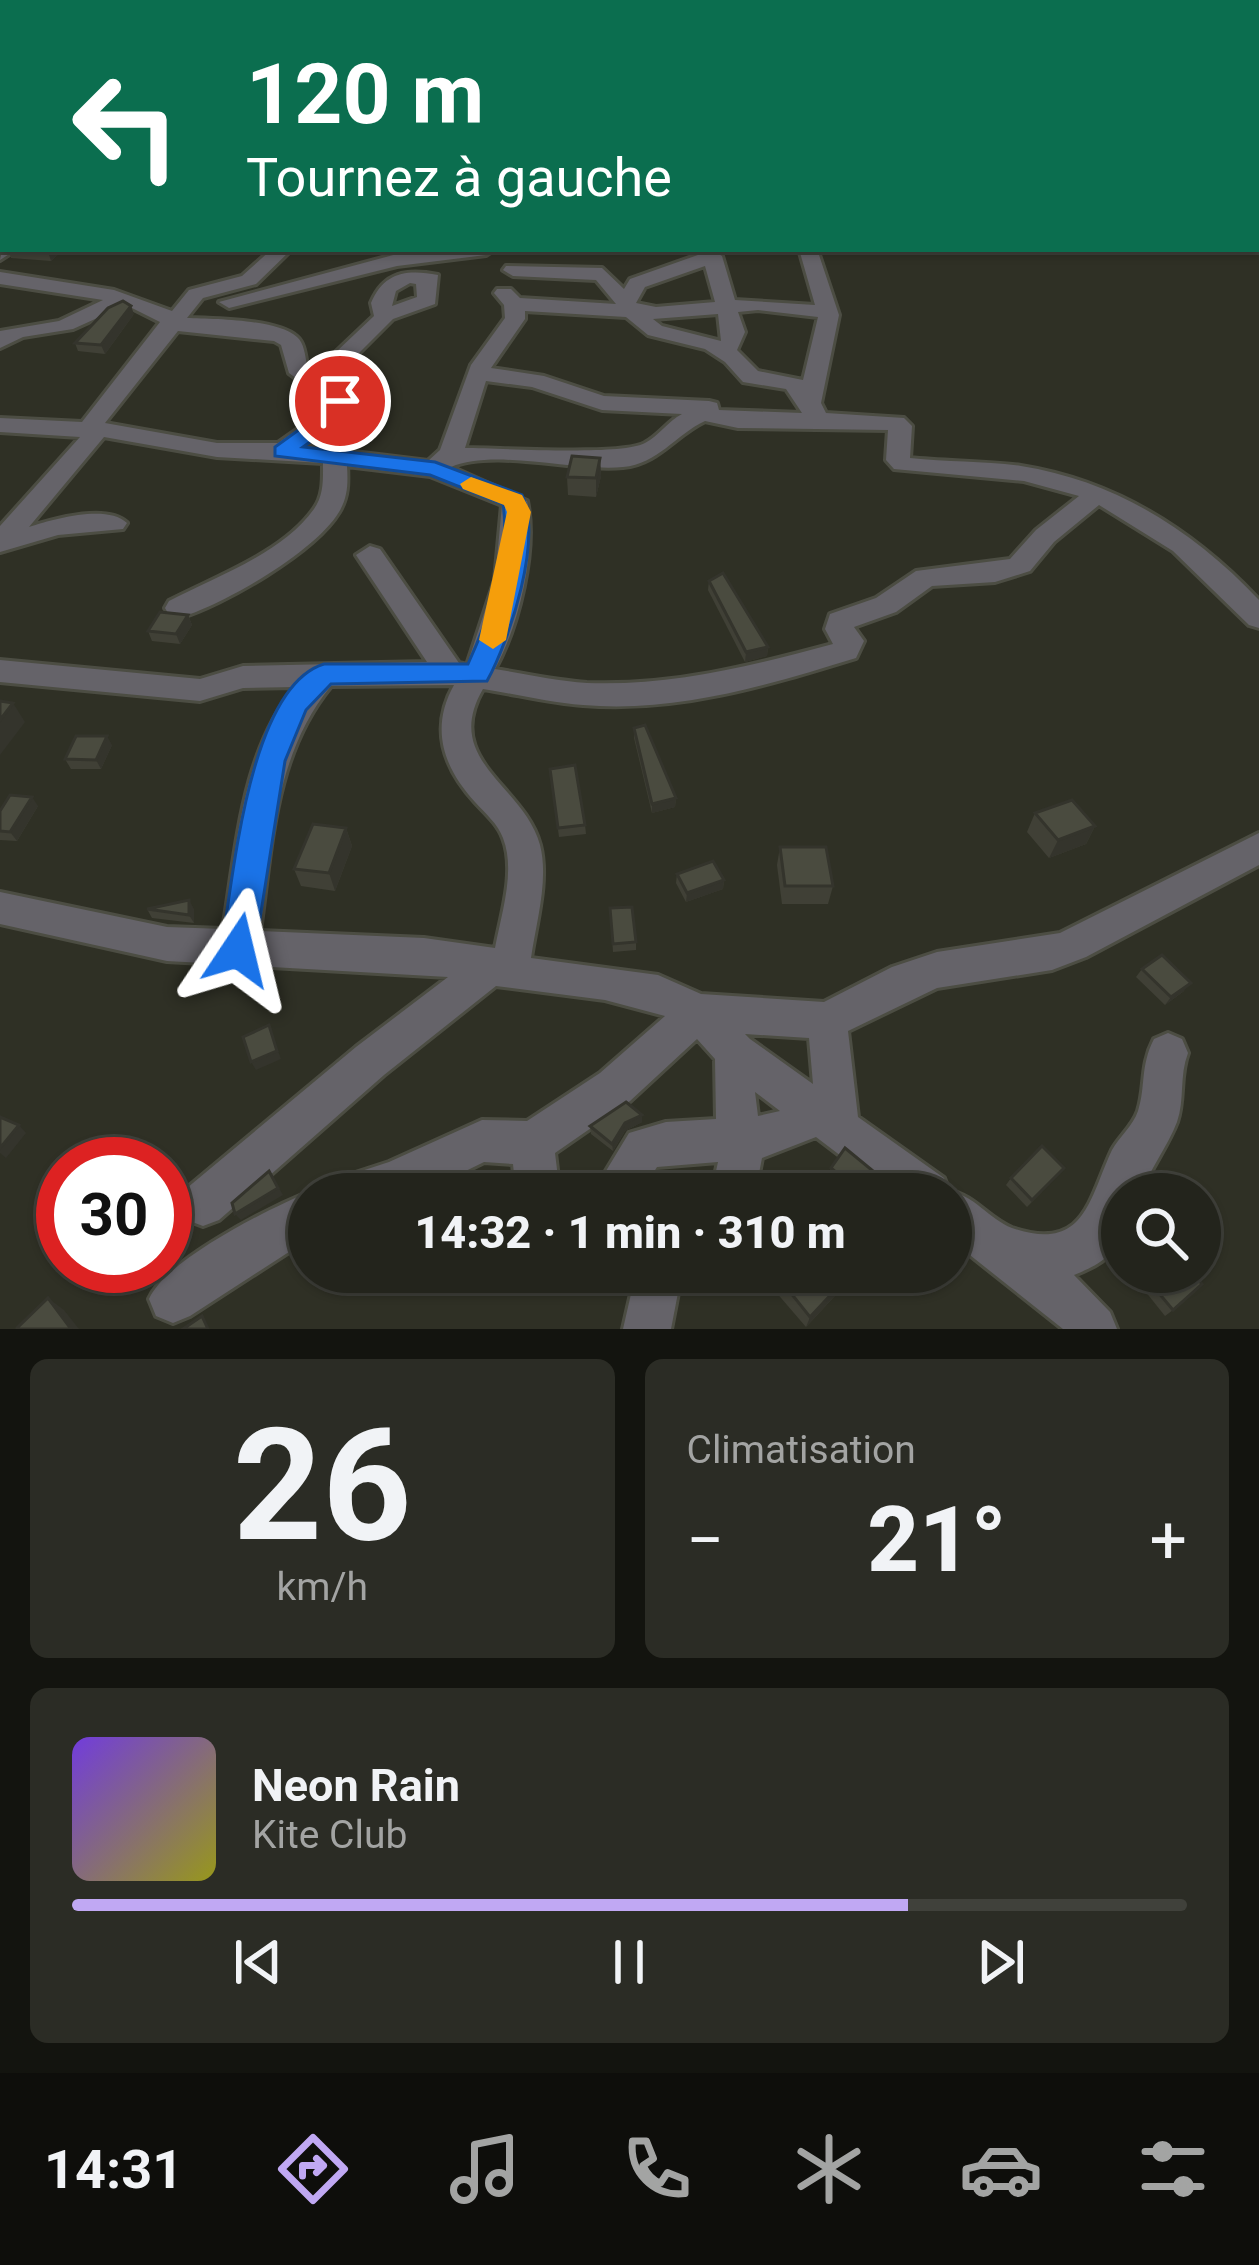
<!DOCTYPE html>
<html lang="fr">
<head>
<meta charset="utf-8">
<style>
	body { margin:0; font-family:Roboto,sans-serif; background:#2b2c25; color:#f1f3f6; height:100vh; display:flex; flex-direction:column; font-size:45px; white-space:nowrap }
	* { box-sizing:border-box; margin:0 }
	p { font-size:39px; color:#a3a4a3 }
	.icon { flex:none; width:66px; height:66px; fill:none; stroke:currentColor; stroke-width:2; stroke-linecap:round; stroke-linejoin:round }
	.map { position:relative; height:1329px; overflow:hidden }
	.drawer { display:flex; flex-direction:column; gap:30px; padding:30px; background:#13140f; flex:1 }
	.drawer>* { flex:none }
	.banner { position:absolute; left:0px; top:0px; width:1260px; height:252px; box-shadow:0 3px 9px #0004,0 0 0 3px #40413b; background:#0b6e4f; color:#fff; overflow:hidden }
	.buttons { position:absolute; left:1101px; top:1173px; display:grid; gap:24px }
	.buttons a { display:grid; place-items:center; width:120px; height:120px; border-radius:50%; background:#23241c; box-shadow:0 3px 9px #0004,0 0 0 3px #40413b; font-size:60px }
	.speed { position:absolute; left:36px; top:1137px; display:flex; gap:24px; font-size:60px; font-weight:700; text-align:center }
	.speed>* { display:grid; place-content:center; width:156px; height:156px; border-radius:50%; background:#23241c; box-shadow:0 3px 9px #0004,0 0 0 3px #40413b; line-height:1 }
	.speed .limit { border:18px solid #d22; background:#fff; color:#111 }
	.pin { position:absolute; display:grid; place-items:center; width:102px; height:102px; color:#fff; margin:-51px; border:6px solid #fff; border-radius:50%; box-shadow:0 3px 12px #0007 }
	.me { position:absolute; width:132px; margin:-66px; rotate:10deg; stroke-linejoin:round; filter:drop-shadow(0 0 9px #0008) }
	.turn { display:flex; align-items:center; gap:42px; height:252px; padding:0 48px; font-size:54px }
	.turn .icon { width:156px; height:156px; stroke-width:2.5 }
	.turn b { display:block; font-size:84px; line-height:102px }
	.big { font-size:90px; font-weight:800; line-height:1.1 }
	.drawer .widget { flex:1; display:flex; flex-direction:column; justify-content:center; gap:18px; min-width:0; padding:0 42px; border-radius:18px; background:#2b2c25 }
	.drawer .dial { align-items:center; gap:0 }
	.dial b { font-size:156px; line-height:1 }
	.song { display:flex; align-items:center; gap:36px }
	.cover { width:144px; height:144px; border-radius:18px; background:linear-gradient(135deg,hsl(260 70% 55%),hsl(60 70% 35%)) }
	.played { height:12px; border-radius:6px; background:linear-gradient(90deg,#c0a8f3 75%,#40413b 75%) }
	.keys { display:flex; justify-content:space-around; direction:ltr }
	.heat { display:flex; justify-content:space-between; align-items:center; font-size:66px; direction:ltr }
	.drawer .tiles { flex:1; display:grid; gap:30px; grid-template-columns:1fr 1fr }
	.widget:last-child { grid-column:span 2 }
	.trip { position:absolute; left:288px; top:1173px; width:684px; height:120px; border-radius:60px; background:#23241c; box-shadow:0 3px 9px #0004,0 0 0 3px #40413b; font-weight:800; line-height:120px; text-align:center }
	.tab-bar { display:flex; height:192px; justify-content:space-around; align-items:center; background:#0e0e0b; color:#a3a4a3 }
	.tab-bar .icon { width:84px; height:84px }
	.tab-bar .current { color:#c0a8f3 }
	.tab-bar b { font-size:54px; color:#f1f3f6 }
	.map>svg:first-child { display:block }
</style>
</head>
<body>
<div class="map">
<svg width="1259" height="1329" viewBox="0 0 1259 1329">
	<rect width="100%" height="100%" fill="#2f3025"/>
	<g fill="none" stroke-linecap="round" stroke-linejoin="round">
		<defs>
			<g id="street">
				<path d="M1257,70H1259L1257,79Z"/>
				<path d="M0,77H3L0,86Z"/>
				<rect x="1257" y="99" width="2" height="10"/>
				<rect x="1257" y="145" width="2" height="10"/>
				<rect x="0" y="149" width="3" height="10"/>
				<rect x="0" y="176" width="3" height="10"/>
				<rect x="0" y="208" width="3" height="10"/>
				<path d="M3,245V249H17L0,260Z"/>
				<path d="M272,249H292L256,284L203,298L187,318C213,319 277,319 297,337C304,343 305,355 307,365L317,370L374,316L371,303C384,272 407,269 438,275L435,304L393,319L332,380L351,401L343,419L305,446L428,461L440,450L471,365L505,318L504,305L494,293L497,289H511L520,298L616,304L596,280L513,276L503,270L506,266L602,268L624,289L630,279L712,250L722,256L735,300L815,305L799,249H817L839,315L821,403L826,413L904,418L912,426L910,458C947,462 985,461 1021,466C1116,481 1194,531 1259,600V628L1249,625L1173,551L1099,505L1054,542L1030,571L995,582L932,586L896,612L854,627L864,641L856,658C768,685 677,713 583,705C550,703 516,694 483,689C441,761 524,785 540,845C549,880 536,923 531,958L658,975L701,994L824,1002L892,967L937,952L1060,933L1259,833V865L1086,957L1052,970L937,988L848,1031L858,1117L944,1178L949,1191C974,1195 989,1219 1012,1228C1085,1253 1089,1199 1112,1150C1119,1137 1133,1126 1138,1111C1146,1086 1140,1066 1154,1039L1168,1033L1182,1039L1188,1053C1179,1076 1185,1099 1177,1122C1167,1148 1150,1168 1141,1194H1122C1122,1241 1122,1256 1074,1275L1110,1312L1117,1329H1063L951,1240V1194H891L816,1137L762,1158L755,1194H711L718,1162L657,1167L640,1194H592L629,1133L666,1122L716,1119L715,1059L697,1039L630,1101L555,1153L560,1194H516L513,1164L484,1162L419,1194H334L340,1178L389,1162L482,1120L527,1121L600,1073L665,1016L605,1000L496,986L384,1075L219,1220L203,1226L187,1220L181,1204L187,1188L356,1047L448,977L167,961L0,924V892L167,927L223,929C237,848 241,754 295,687L243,688L200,701L0,682V660L200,679L243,666L427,662L356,555L370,546L380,549L459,663L467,665L495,580L502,505L430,476L347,466C348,483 348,497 339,512C315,552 223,605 179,618L169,615L165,608L169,601C215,577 283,553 314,509C324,495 323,479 323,463L217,457L104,437L29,527C54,519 107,504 127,523L123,529L58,535L0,552V526L80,437L0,432V418L82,422L160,322L126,305L73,329L23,337L0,348V331L59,321L103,300L0,284V272L114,290L172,311L189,290L242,276ZM705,266L715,302L656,307L636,303L645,287ZM410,283L416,284L417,297L392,306L396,291ZM758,310L818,317L803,380L758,371L737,350L745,332L738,312ZM525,311L626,317L648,335L705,349L725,362L743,382L786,389L802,413L719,410L717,403L709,401L604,396L544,376L491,368L525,319ZM718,314L721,341L662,326L653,319ZM178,331L274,341L281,345L289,373L328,402L325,410L278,443H217L105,423ZM486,381L532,387L602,410L682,414C668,421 659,436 645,443C622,456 501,448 465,448ZM705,421L738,428L888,430L886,460L894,469L1024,481L1079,496L1036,530L1010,559L916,571L876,598L830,614L825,629L833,644C751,666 673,686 587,683C556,681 525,674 495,669C519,625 537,550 527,501L451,467C494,448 576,472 623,467C658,464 675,435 705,421ZM454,685C430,728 443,767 475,802C485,813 498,824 503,838C516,871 501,915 495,948L424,938L260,931C272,846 274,755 331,686ZM745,1034L809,1038L813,1084L750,1039ZM755,1092L780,1111L758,1116Z"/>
				<path d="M440,249H495L486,255L397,266L229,308L219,302L397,254Z"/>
				<path d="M309,1192L315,1194H309V1239L190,1316L173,1323L156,1316L149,1299C166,1260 268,1209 309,1192Z"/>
				<path d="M636,1272H682L671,1329H623Z"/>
			</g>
		</defs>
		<use href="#street" stroke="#4c4d43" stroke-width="6"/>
		<use href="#street" fill="#656369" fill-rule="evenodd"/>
	</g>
	<g fill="#404036">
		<path d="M8,249H64L51,261L11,258Z"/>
		<path d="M134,314L105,354L78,351L75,343Z"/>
		<path d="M600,458L601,476L596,497L568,495L567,477Z"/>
		<path d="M709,581L768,647L767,656L745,662L708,590Z"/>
		<path d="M188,615L192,625L180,644L152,641L148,631Z"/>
		<path d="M634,728L676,798L675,807L652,813L634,738Z"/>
		<path d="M112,745L101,769H71L65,759Z"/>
		<path d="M550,769L585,825L586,834L559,837Z"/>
		<path d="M38,806L17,841L0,840V811Z"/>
		<path d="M1035,813L1095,826L1086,844L1049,858L1027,832Z"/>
		<path d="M346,828L352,846L335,891L301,886L294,869Z"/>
		<path d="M780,847L833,886L828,904H782L777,865Z"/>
		<path d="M677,874L724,880L723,889L686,902L676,883Z"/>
		<path d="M610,908L636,942V950L613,952Z"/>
		<path d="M147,909H194V923L152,918Z"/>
		<path d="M1142,969L1184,991L1165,1005L1136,977Z"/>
		<path d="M642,1122L625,1131L613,1151L591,1134L590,1126Z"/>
		<path d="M831,1168L901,1194H842L826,1181Z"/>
		<path d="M1058,1175L1027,1207L1006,1185L1011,1178Z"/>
		<path d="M857,1272L806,1327L769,1284L773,1273Z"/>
		<path d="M901,1272H924L915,1285Z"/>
		<path d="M1167,1272L1173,1310L1165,1316L1145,1291Z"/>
	</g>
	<g fill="#34342c">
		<path d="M263,0H283L274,3H255Z"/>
		<path d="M47,249H64L51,261Z"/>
		<path d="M131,306L134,314L105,354L101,345Z"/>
		<path d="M600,458L601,476L596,497V478Z"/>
		<path d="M188,615L192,625L180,644L176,634Z"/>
		<path d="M768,647L767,656L745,662L746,652Z"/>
		<path d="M13,703L25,722L0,755V720Z"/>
		<path d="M107,736L112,745L101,769L96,760Z"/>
		<path d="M32,797L38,806L17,841L10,832Z"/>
		<path d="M676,798L675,807L652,813V804Z"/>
		<path d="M1095,826L1086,844L1049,858L1058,840Z"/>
		<path d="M346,828L352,846L335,891L329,873Z"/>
		<path d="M724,880L723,889L686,902L687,893Z"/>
		<path d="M189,900L194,909V923L189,915Z"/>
		<path d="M1191,983L1184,991L1165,1005L1171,997Z"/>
		<path d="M269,1025L281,1059L256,1070L251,1062Z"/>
		<path d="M642,1115V1122L625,1131L613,1151L612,1144L625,1123Z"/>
		<path d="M19,1125L26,1133L6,1158L0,1153V1148Z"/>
		<path d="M269,1171L283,1195L241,1220L235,1214Z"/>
		<path d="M852,1272H857L806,1327L810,1317Z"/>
		<path d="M48,1298L64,1310L79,1329H71Z"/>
	</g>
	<g fill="#4a4b3f" stroke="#34342c" stroke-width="3">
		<path d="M3,0H58L73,3H3V53H0V13H2Z"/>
		<path d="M172,0H263L255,3H162Z"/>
		<path d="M123,301L131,306L101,345L75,343L108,308Z"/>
		<path d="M572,456L600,458L596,478L567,477Z"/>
		<path d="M723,573L768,647L746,652L709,581Z"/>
		<path d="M160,612L188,615L176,634L148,631Z"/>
		<path d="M0,701L13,703L0,720Z"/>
		<path d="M645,725L676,798L652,804L634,728Z"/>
		<path d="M76,736H107L96,760L65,759Z"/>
		<path d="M575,765L585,825L558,828L550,769Z"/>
		<path d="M10,795L32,797L10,832L0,831V811Z"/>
		<path d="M1072,800L1095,826L1058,840L1035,813Z"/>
		<path d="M313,824L346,828L329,873L294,869Z"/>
		<path d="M780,847H826L833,886H785Z"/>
		<path d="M713,861L724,880L687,893L677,874Z"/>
		<path d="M189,900V915L147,909Z"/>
		<path d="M632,907L636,942L613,944L610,908Z"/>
		<path d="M1162,955L1191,983L1171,997L1142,969Z"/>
		<path d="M269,1025L277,1051L251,1062L243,1037Z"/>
		<path d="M626,1102L642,1115L625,1123L612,1144L590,1126Z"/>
		<path d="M0,1117L19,1125L0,1148Z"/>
		<path d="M1042,1146L1064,1168L1032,1200L1011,1178Z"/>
		<path d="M845,1148L901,1194H849L855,1188L831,1168Z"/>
		<path d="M269,1171L278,1188L235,1214L232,1203Z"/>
		<path d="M1168,1173L1183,1194H1158L1153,1187Z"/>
		<path d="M774,1272H852L810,1317Z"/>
		<path d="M1167,1272H1192L1202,1284L1173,1310L1152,1285Z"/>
		<path d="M48,1298L71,1329H17V1328Z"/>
		<path d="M202,1316L208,1329H183Z"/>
	</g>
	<path fill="#1a73e8" stroke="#114b97" stroke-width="3" d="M340,395L350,401L342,419L303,447L435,462L522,495C543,539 510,639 487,681L331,684L306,710L285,761L255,950L250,961L238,966L226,961L221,950C233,882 248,687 324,664H468C489,618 511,555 503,504L430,475L275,456V447L325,411L333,397Z"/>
	<path fill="#f59e0b" d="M471,477L522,495L531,512L506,640L493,649L479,640L507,512L504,505L463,489L460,484Z"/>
</svg>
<div class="buttons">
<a><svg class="icon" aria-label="search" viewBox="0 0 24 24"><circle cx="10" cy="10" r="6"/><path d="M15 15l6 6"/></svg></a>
</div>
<div class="speed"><div class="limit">30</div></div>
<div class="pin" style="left:340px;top:401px;background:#d93025"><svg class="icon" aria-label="arrive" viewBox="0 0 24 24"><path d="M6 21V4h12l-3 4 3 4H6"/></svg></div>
<svg class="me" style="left:238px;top:950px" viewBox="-20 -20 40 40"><path d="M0-17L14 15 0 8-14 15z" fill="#1a73e8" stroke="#fff" stroke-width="4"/></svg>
<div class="trip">14:32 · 1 min · 310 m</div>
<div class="banner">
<div class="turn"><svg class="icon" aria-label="left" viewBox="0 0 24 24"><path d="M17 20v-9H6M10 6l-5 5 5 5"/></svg><div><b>120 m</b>Tournez à gauche</div></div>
</div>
</div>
<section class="drawer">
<div class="tiles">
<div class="widget dial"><b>26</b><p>km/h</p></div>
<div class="widget"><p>Climatisation</p>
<div class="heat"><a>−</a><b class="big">21°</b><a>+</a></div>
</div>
<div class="widget">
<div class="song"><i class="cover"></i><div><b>Neon Rain</b><p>Kite Club</p></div></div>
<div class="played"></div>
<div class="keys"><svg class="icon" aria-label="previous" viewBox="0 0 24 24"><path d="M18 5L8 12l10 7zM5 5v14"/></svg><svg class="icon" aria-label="pause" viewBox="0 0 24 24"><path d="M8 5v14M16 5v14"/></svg><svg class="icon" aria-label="next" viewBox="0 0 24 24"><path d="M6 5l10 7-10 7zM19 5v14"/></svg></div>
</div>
</div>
</section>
<nav class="tab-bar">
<b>14:31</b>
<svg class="icon current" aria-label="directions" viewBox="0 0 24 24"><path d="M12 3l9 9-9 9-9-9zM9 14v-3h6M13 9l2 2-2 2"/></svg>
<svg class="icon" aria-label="music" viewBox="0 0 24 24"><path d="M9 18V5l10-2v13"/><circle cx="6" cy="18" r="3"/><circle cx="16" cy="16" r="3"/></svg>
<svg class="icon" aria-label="phone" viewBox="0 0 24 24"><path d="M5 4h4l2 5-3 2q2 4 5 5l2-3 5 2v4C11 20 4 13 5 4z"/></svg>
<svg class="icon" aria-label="climate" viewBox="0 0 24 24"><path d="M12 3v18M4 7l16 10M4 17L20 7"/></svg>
<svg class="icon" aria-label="car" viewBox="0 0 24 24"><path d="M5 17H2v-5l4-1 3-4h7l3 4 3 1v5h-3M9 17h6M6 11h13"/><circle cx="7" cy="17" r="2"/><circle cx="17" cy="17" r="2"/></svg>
<svg class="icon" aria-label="filters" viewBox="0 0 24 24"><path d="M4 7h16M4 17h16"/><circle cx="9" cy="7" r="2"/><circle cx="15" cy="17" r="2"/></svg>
</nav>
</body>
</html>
